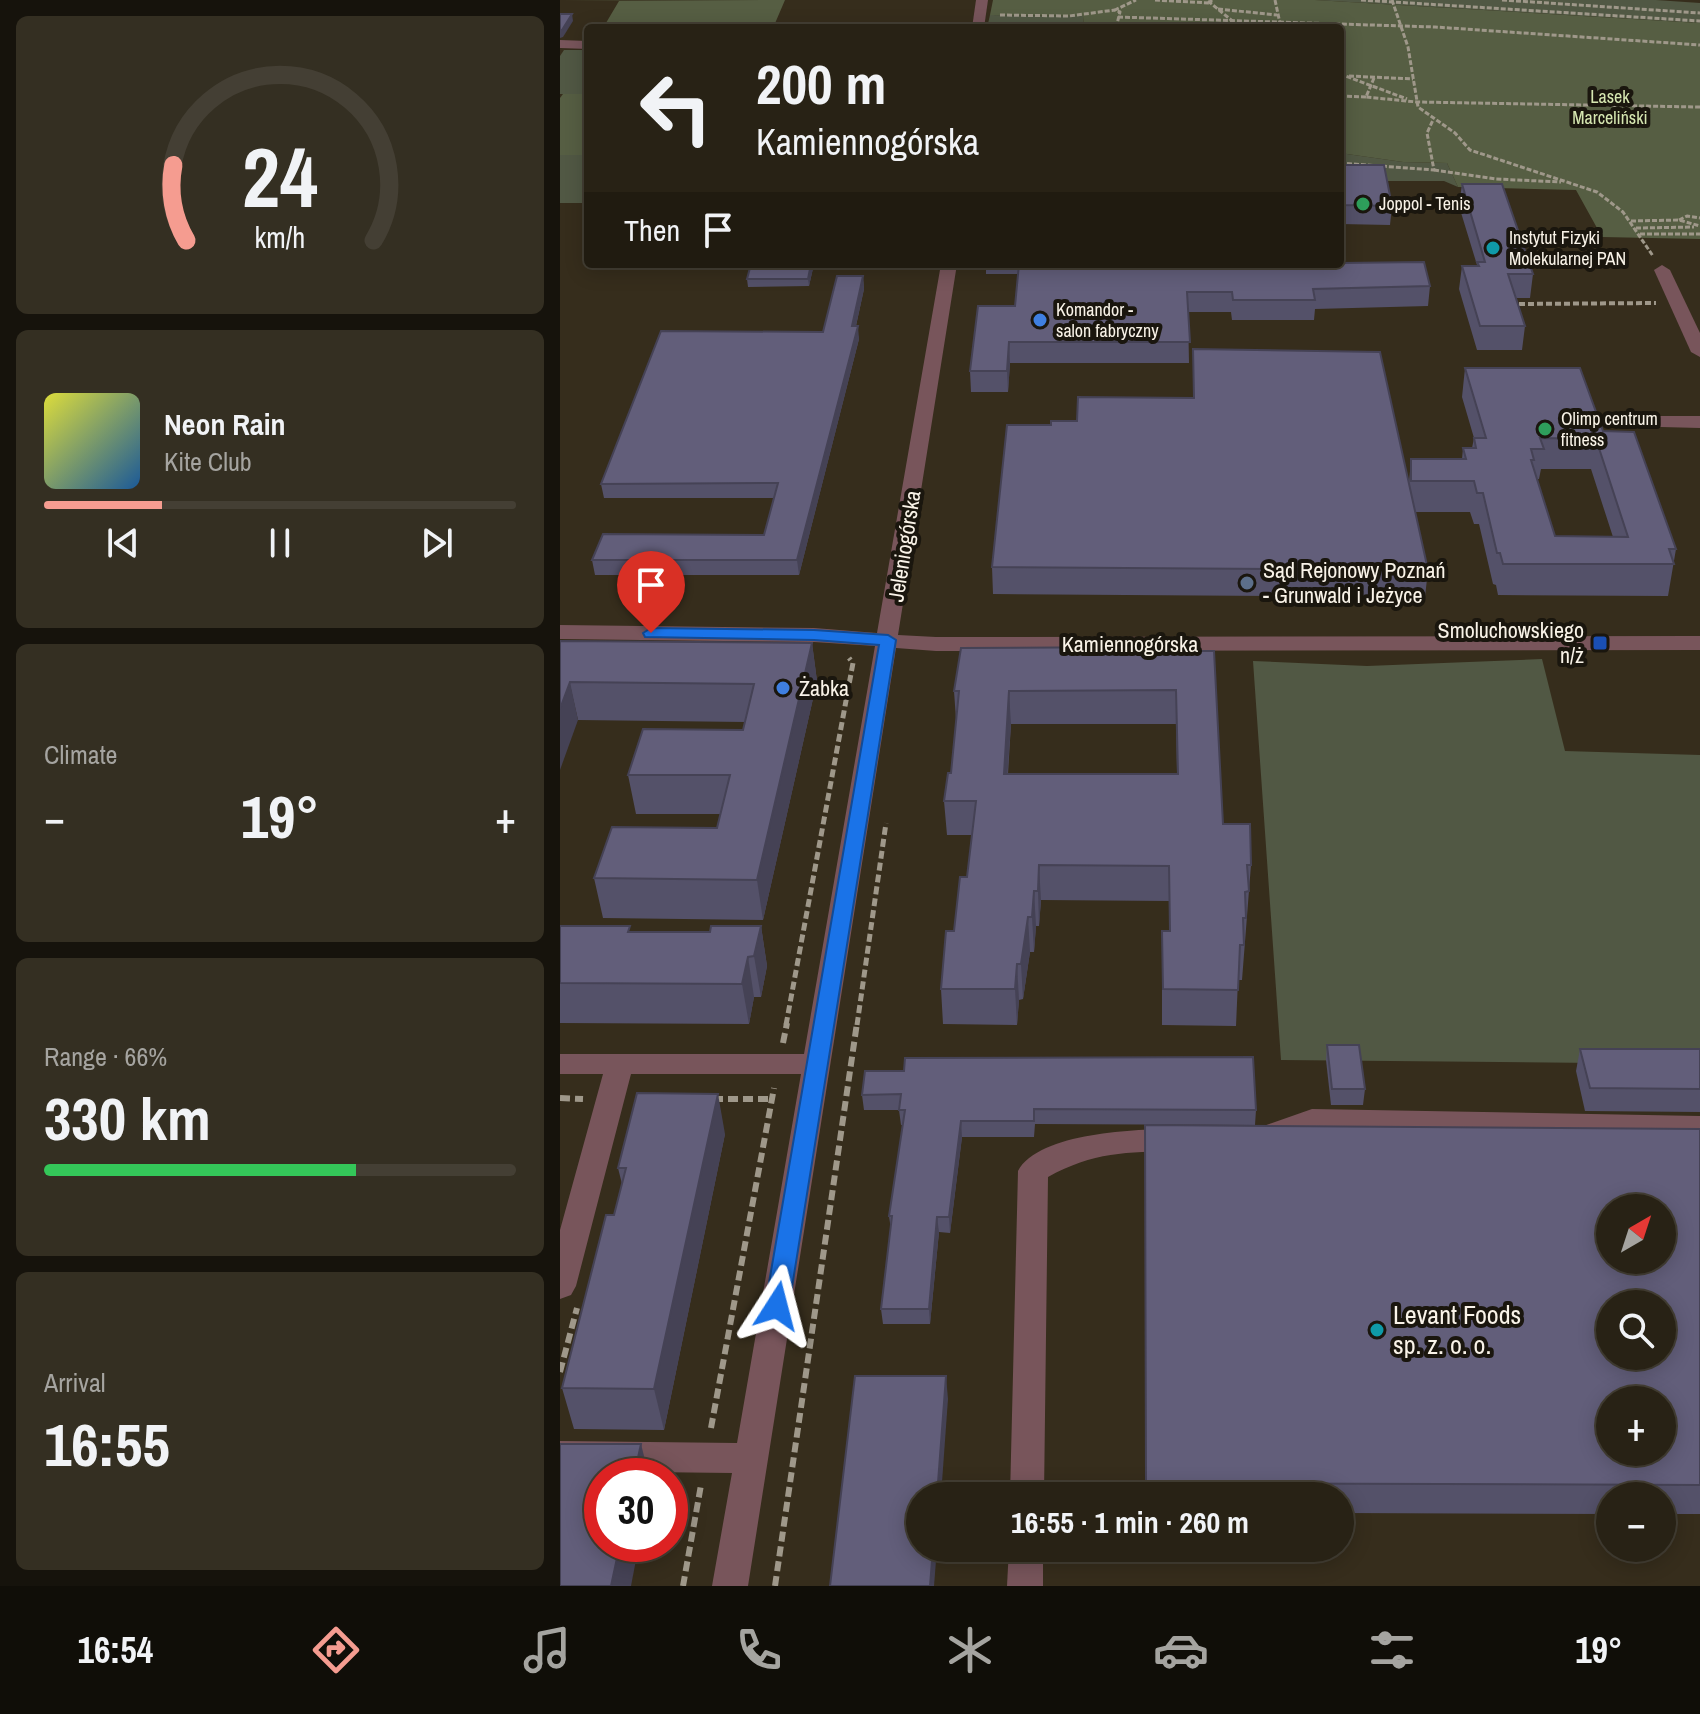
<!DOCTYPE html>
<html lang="en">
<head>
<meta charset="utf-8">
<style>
	body { margin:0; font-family:"Archivo Narrow",sans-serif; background:#342f22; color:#f1f3f6; height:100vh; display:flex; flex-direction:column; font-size:30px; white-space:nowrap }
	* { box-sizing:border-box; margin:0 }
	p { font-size:26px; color:#a5a4a0 }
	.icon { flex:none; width:44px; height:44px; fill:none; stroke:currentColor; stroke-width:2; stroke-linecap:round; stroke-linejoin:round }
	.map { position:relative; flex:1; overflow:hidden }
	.panel { display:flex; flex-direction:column; gap:16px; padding:16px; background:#16130c; width:560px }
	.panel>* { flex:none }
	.hud { position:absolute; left:24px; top:24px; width:760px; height:244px; border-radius:8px; box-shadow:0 4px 20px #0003,0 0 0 2px #443f34; background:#282215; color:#f1f3f6; overflow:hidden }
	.needle { width:52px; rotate:39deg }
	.controls { position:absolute; left:1036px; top:1194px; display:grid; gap:16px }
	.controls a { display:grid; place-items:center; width:80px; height:80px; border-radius:50%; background:#282215; box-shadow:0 4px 20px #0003,0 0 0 2px #443f34; font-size:40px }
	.speed { position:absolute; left:24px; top:1458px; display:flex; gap:16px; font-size:40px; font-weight:700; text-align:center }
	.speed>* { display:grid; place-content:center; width:104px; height:104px; border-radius:50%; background:#282215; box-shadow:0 4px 20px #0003,0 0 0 2px #443f34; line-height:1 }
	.speed .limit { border:12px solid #d22; background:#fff; color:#111 }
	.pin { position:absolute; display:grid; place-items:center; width:68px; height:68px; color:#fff; margin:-82px -34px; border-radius:50% 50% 50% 0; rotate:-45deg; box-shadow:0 0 8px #0007 }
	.pin .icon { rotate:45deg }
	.me { position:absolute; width:88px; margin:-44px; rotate:9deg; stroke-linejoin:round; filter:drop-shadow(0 0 6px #0008) }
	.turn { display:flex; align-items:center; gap:28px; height:168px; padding:0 40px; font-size:36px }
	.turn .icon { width:104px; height:104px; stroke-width:2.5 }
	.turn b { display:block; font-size:56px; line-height:68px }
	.then { display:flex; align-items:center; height:76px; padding:0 40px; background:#0003; gap:16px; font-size:30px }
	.big { font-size:60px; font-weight:800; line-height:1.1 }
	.panel .card { flex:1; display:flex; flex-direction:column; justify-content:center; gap:12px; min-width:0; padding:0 28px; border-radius:12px; background:#342f22 }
	.panel .dial { align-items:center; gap:0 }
	.dial svg { height:208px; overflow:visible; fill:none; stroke:#443f34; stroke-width:7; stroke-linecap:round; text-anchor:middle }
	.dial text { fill:#f1f3f6; stroke:none }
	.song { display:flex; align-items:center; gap:24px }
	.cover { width:96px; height:96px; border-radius:12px; background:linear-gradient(135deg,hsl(60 70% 55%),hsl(210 70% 35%)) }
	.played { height:8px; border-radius:4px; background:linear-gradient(90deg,#f59c90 25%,#443f34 25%) }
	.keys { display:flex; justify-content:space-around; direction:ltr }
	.heat { display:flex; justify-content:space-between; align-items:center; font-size:44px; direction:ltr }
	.charge { height:12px; border-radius:6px; background:linear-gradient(90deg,#34c759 66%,#443f34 0) }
	.trip { position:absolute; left:346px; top:1482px; width:448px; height:80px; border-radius:40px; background:#282215; box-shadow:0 4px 20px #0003,0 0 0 2px #443f34; font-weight:800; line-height:80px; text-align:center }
	.tabs { display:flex; height:128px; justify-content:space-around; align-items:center; background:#100e08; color:#a5a4a0 }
	.tabs .icon { width:56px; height:56px }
	.tabs .current { color:#f59c90 }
	.tabs b { font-size:36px; color:#f1f3f6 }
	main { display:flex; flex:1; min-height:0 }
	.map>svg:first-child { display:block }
</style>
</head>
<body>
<main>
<section class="panel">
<div class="card dial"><svg viewBox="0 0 100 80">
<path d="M14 69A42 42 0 1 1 86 69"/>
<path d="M14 69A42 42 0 0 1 9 40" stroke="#f59c90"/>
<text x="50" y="56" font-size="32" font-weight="700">24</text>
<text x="50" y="72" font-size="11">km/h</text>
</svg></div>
<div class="card">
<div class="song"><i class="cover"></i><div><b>Neon Rain</b><p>Kite Club</p></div></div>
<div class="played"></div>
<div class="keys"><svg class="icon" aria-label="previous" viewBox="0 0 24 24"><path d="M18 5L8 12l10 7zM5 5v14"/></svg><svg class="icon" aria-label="pause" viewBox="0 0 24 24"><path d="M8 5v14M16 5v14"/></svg><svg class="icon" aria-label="next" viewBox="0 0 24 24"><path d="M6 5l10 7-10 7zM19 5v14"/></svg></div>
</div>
<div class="card"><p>Climate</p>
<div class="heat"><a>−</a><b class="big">19°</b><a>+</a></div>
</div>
<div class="card"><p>Range · 66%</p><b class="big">330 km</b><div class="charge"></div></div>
<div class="card"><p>Arrival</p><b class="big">16:55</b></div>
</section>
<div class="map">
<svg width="1140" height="1586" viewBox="0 0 1140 1586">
	<rect width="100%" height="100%" fill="#362d1c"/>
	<g fill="#515844">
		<path d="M755,0H1096L1140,3V23Z"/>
		<path d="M430,15L523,16L524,28H427Z"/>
		<path d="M215,24H393L392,28H213Z"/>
		<path d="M4,50H28V94H0V56Z"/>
		<path d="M780,153L843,162L887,163L898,187L884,181H780Z"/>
		<rect x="0" y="155" width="28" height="48"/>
		<path d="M982,659L1005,751L1140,755V1064L721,1060L693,661L807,666Z"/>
	</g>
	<g fill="#565e43">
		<path d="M225,0L213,28H43L59,1H0Z"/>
		<path d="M433,0H755L1140,23V239L1042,237L1016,190L898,187L887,163L843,162L780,153V100H785V93H780V28H524L523,16L430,15Z"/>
		<path d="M3,94H28V155H0V98Z"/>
	</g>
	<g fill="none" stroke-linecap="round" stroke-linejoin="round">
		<g stroke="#9f988a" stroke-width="3" stroke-dasharray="5 2" stroke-linecap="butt">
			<path d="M595,0L649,3L652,0"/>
			<path d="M715,0L721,28"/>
			<path d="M801,0L1140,21"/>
			<path d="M832,0L848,47L858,107L895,133L910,150L1037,192L1063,212L1093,256"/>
			<path d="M942,0L1140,13"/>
			<path d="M648,1L681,28"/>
			<path d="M658,9L717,15"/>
			<path d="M440,15L509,16L555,10"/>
			<path d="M558,17L875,27L1140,45"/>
			<path d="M556,28L560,12L555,10L576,0"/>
			<path d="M780,74L847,99"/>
			<path d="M789,76L853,79"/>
			<path d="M814,78L806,97L857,102L1140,107"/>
			<path d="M780,96L806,97"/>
			<path d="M780,163L874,170L867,133L873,120"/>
			<path d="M874,170L936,179L1001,182"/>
			<path d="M1119,220L1127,216L1140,218"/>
			<path d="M1071,221L1119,220L1140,226"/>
			<path d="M1076,228L1134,227"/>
			<path d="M1080,234H1140"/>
		</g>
		<path stroke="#9f988a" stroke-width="4" stroke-dasharray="6 3" stroke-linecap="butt" d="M959,304L1096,303"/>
		<g stroke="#9f988a" stroke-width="5" stroke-dasharray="8 4" stroke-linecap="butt">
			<path d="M226,1025L293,663L289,658"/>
			<path d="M297,1025L326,823"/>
		</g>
		<g stroke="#9f988a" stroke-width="6" stroke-dasharray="10 5" stroke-linecap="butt">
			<path d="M223,1043L227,1023"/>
			<path d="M0,1098L23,1099"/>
			<path d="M153,1099H212"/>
			<path d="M0,1372L17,1308"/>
			<path d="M151,1428L214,1088"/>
			<path d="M123,1586L141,1485"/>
			<path d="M215,1586L297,1023"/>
		</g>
		<g fill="#78555b" fill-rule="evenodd">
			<path d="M416,0H428L424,28H412Z"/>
			<path d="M0,40L28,41V49L0,48Z"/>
			<path d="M381,264H397L338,635L376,637L1140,636V650L376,651L336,648L188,1586H152L172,1473L0,1471V1441L177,1443L241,1074H71L16,1286L11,1295L0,1299V1230L43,1074H0V1054H244L315,646L254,642L0,639V625L254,628L317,633Z"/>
			<path d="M1102,265L1110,270L1140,333V357L1131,352L1094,270Z"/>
			<path d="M1069,416H1140V428L1062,426L1060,422L1062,418Z"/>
			<path d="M752,1109L1140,1116V1138L753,1131L705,1148L695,1145L691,1137L695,1129Z"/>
			<path d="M617,1129L627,1132L632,1140L627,1148L617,1151C567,1152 533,1152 488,1177L484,1496H450L458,1171C479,1132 578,1129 617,1129Z"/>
			<path d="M449,1548H483V1586H447Z"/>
		</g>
	</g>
	<g fill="#545169" fill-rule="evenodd">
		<path d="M780,165L832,206L830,225L780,224Z"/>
		<path d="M902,184L973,274L970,298H956L965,326L962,350H917L899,289L902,266H916L917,265L899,206Z"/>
		<path d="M254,264L249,286L188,287L187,279Z"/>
		<path d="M426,264H780L870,286L868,306L755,309L754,320H672L671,312H628L629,363H450L448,392H411L410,371L455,306L458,274H426Z"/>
		<path d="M303,276L304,289L296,326L299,339L239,575H35L32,560L204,535L214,498H44L41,484L263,332Z"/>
		<path d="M633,349L849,483L851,459H902L903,448H912L914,438L902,397L905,368L1043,431L1116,549L1108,596L938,595L936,585L933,584L919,524H914L910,512H855L868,570L865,597L433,594L432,567L491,425L517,421L633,398ZM981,469H1031L1053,537L995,536L977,479H979Z"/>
		<path d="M0,641L252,643L257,681L203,920L43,918L34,878L157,828L160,814H76L68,775L183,730L185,722L18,720Z"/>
		<path d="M582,651H654L663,824L691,865L682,980H678L676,1026L602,1025V931H609V901L481,900L479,926H476L474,952H470L463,999L459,1000L457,1025L383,1024L381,989L407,877L412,835H387L384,801L391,773L396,719L394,691ZM451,724H616L617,774H448Z"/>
		<path d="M0,926L71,932H150L201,926L207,966L201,997H194L189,1024L0,1023Z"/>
		<path d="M767,1045L805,1089L803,1105H771L766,1060Z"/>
		<path d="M1020,1049H1140V1112L1025,1111L1016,1071Z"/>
		<path d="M305,1071L696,1110L695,1125L475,1124L474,1137H402L390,1233L379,1232L370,1324H323L321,1309L331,1230L329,1216L343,1125H341L339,1110H304L302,1095Z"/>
		<path d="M585,1125L1140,1129V1514H1102V1496H1050V1514L780,1513V1496H585Z"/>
		<path d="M165,1134L104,1430L14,1429L2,1388L54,1215L62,1184L58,1168Z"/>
	</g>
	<g fill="#454255">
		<path d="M12,14L13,21L3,37L0,38V30Z"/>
		<path d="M251,264H254L249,286L248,279Z"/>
		<path d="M303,276L304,289L293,339L292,326Z"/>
		<path d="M298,326L299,339L239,575L237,560Z"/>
		<path d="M449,342L450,363L448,392L447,371Z"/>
		<path d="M252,643L257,681L203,920L197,880Z"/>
		<path d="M10,682L18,720L0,770V709Z"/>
		<path d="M449,691L451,724L445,808L444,774Z"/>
		<path d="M479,865L481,900L479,926L478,891Z"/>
		<path d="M474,891L476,926L474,952L472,917Z"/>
		<path d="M468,917L470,952L463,999L461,964Z"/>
		<path d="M201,926L207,966L201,997L194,956Z"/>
		<path d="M188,957L194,997L189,1024L182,984Z"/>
		<path d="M457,964L459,1000L457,1025L455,989Z"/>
		<path d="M158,1094L165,1134L104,1430L94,1389Z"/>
		<path d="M401,1121L402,1137L390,1233L389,1217Z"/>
		<path d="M377,1217L379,1232L370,1324L369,1309Z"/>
		<path d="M386,1376L388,1399L381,1496H377Z"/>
		<path d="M81,1444L89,1476H74Z"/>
		<path d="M60,1544H79L71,1586H51Z"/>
		<path d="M373,1548H377L374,1586H370Z"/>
	</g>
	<g fill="#625e7a" stroke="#454255" stroke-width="2" fill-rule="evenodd">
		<path d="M0,14H12L2,30H0Z"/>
		<path d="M780,165H824L832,206L780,205Z"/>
		<path d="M902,184H942L973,274H948L965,326H920L902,266H919L917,262H925Z"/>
		<path d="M864,262L870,286L753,289L755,300H673L672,292H627L630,342H449L447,371H410L418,306H455L459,264H780V263Z"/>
		<path d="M191,264H251L248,279H187Z"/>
		<path d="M277,276H303L292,326H298L237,560H32L43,534L204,535L218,483L41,484L101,331L263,332Z"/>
		<path d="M633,349L820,352L868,570L432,567L447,425H491V421H517L518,397L634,398Z"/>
		<path d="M905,368H1020L1043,431L1074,432L1116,549H1109L1114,564H943L940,553H937L923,493H917L914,481H851V459H906L903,448H916L914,438H926ZM980,438L1036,439L1068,537L995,536L971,460H974L971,449H984Z"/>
		<path d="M0,641L252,643L197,880L34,878L52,827L157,828L170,775H68L83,729L183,730L194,684L10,682L0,709Z"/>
		<path d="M581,647L582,651H654L663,824H690L691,865H687L689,891L685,892L686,918H683L684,945H680L678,990L603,989L602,931H610L609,866L479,865L478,891H474L472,917H468L461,964H457L455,989H381L386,931H394L400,877H407L416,801H384L388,773H391L399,691H394L401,648ZM616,690L618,774H444L449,691Z"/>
		<path d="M0,926H70L68,932H150L151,926H201L194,956L188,957L182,984L0,983Z"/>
		<path d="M767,1045H799L805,1089H772Z"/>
		<path d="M1020,1049H1140V1089L1030,1088Z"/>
		<path d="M693,1057L696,1110L474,1109V1121H401L389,1217H377L369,1309H321L332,1216H329L345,1110H339L341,1094L302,1095L305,1071H344L345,1058Z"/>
		<path d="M77,1093L158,1094L94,1389L2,1388L46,1215H54L66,1168H58Z"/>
		<path d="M585,1125L1140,1129V1485L586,1483ZM1050,1208H1102V1260H1050ZM1050,1304H1102V1356H1050ZM1050,1400H1102V1452H1050Z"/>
		<path d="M295,1376H386L377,1496H360V1548H373L370,1586H270Z"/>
		<path d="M0,1444H81L74,1476H42V1544H60L51,1586H0Z"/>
	</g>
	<path fill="#1a73e8" stroke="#114b97" stroke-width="2" d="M91,628L254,630L328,635L336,640L229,1306L225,1313L217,1316L209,1313L205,1306L319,645L254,640L85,637L83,633Z"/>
	<g fill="#2e9e5b" stroke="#1a160e" stroke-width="3">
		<circle cx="803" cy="204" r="8"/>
		<circle cx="985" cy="429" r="8"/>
	</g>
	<g fill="#0f9aa8" stroke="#1a160e" stroke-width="3">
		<circle cx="933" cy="248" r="8"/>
		<circle cx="817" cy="1330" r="8"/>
	</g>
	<g fill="#3f7fe0" stroke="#1a160e" stroke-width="3">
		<circle cx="480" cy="320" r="8"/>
		<circle cx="223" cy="688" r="8"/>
	</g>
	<circle fill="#5c6f8a" stroke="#1a160e" stroke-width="3" cx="687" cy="583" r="8"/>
	<rect fill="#1a4fb4" stroke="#1a160e" stroke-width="3" x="1032" y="635" width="16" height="16" rx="4"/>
	<g text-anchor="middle" stroke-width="8" stroke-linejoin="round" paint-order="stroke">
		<g font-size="18" fill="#d6e7b1" stroke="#1a160e">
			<text x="1050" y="103">Lasek<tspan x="1050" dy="21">Marceliński</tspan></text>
		</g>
		<g font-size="18" fill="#f9f3e8" stroke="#1a160e" text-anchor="start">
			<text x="819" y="210">Joppol - Tenis</text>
			<text x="949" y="244">Instytut Fizyki<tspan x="949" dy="21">Molekularnej PAN</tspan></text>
			<text x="496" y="316">Komandor -<tspan x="496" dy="21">salon fabryczny</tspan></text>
			<text x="1001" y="425">Olimp centrum<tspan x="1001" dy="21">fitness</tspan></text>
		</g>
		<g font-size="22" fill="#f9f3e8" stroke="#1a160e">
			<text transform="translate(344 546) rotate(-81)" y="8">Jeleniogórska</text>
			<text x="570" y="652">Kamiennogórska</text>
		</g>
		<g font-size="22" fill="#f9f3e8" stroke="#1a160e" text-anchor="start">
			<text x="703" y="578">Sąd Rejonowy Poznań<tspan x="703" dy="25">- Grunwald i Jeżyce</tspan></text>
			<text x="1024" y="638" text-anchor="end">Smoluchowskiego<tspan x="1024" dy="25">n/ż</tspan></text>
			<text x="239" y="696">Żabka</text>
		</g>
		<g font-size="26" fill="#f9f3e8" stroke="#1a160e" text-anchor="start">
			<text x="833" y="1324">Levant Foods<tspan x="833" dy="30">sp. z. o. o.</tspan></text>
		</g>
	</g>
</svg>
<div class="controls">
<a><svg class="needle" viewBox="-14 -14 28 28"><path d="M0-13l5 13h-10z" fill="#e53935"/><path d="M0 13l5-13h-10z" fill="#a5a4a0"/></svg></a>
<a><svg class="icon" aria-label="search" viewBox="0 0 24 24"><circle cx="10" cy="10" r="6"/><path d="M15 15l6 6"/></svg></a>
<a>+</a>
<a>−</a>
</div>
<div class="speed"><div class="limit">30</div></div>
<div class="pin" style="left:91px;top:633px;background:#d93025"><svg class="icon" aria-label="arrive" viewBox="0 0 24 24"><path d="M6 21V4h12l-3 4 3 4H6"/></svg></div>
<svg class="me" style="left:217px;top:1306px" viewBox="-20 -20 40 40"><path d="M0-17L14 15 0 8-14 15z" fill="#1a73e8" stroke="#fff" stroke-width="4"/></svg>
<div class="trip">16:55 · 1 min · 260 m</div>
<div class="hud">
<div class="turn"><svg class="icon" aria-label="left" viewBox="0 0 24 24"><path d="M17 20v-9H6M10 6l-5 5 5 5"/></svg><div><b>200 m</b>Kamiennogórska</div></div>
<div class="then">Then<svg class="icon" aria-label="arrive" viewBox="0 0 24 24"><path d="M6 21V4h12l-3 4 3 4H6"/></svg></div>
</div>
</div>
</main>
<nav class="tabs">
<b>16:54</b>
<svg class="icon current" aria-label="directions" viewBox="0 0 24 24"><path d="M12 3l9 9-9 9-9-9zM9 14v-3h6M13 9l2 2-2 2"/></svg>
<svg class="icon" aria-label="music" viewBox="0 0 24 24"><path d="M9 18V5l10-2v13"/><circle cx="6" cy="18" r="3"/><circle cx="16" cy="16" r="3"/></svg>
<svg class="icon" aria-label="phone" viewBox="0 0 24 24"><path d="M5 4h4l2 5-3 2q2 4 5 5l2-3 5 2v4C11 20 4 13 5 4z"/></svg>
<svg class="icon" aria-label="climate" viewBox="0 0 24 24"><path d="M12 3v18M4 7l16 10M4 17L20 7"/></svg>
<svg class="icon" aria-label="car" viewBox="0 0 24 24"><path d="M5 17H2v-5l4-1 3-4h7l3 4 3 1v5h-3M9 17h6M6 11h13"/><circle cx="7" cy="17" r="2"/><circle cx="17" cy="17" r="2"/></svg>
<svg class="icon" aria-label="filters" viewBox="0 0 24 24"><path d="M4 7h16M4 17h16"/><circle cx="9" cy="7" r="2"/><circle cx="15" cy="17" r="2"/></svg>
<b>19°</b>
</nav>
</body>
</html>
